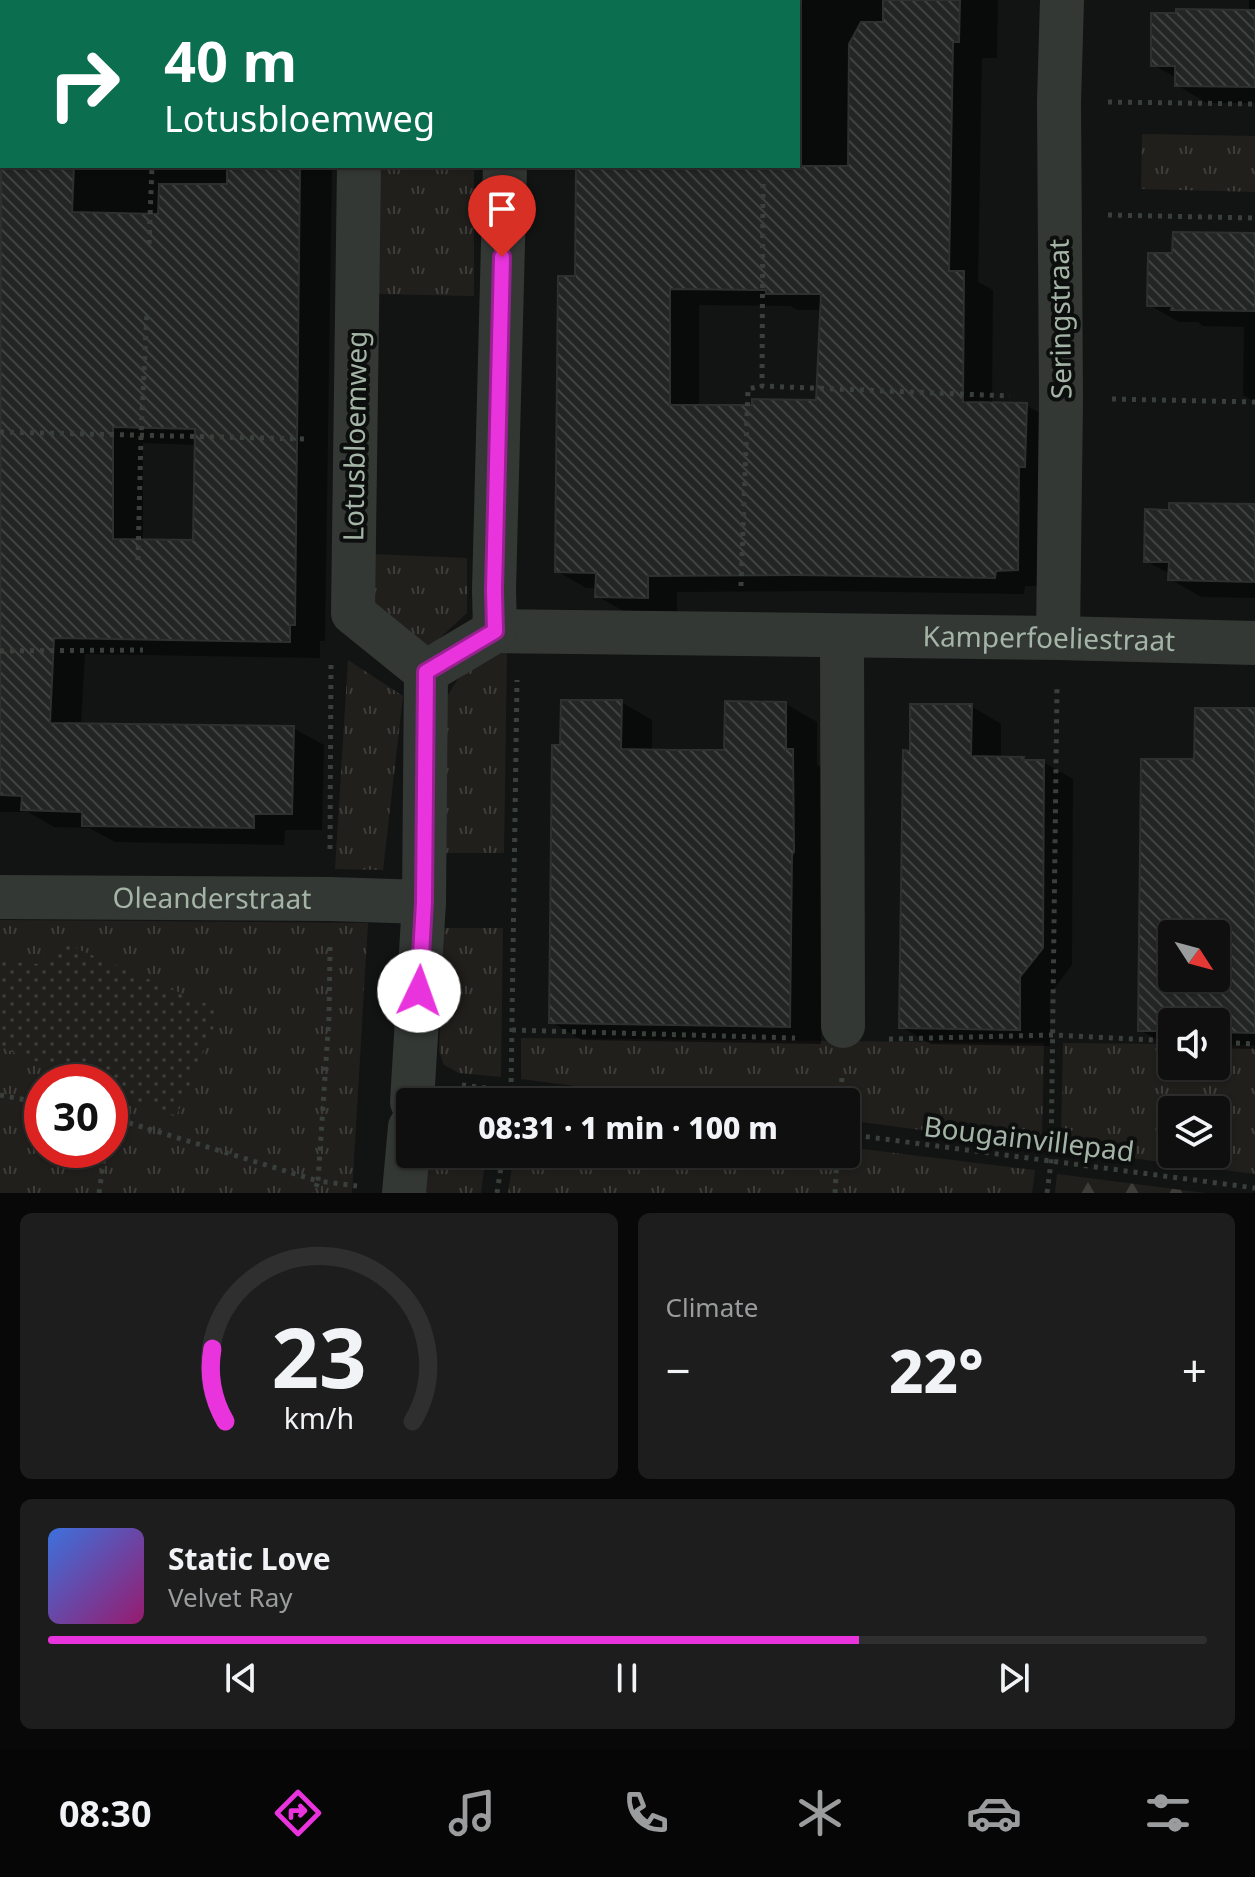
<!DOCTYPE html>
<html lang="en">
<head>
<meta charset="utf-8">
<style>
	body { margin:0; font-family:"Noto Sans",sans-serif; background:#1c1d1c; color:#f1f3f6; height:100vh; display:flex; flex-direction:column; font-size:30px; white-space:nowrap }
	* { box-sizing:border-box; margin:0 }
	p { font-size:26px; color:#9b9c9e }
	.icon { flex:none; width:44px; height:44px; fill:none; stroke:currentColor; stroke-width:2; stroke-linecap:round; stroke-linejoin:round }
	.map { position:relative; height:1193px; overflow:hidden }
	.side { display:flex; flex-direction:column; gap:20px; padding:20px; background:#080808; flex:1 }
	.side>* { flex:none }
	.banner { position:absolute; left:0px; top:0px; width:800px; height:168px; box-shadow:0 2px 6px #0004,0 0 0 2px #2e2f2e; background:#0b6e4f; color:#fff; overflow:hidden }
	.needle { width:52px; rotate:126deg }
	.buttons { position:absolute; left:1158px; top:920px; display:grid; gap:16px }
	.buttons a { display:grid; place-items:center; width:72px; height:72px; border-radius:8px; background:#0e0f0e; box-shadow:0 2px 6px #0004,0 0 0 2px #2e2f2e; font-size:40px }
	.speed { position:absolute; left:24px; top:1064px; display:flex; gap:16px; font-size:40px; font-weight:700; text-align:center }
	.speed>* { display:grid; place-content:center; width:104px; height:104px; border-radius:50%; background:#0e0f0e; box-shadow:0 2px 6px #0004,0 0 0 2px #2e2f2e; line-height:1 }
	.speed .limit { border:12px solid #d22; background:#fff; color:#111 }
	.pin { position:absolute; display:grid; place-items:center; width:68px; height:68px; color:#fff; margin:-82px -34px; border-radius:50% 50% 50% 0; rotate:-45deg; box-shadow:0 0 8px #0007 }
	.pin .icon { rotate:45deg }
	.me { position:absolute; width:88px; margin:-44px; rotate:3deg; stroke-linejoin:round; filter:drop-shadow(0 0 6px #0008) }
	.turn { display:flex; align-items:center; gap:28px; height:168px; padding:0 32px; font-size:36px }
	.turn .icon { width:104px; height:104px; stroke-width:2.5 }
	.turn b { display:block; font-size:56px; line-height:68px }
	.big { font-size:60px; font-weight:800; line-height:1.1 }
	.side .widget { flex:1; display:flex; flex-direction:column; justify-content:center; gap:12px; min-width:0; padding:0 28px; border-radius:12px; background:#1c1d1c }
	.side .dial { align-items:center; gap:0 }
	.dial svg { height:208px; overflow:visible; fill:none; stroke:#2e2f2e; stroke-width:7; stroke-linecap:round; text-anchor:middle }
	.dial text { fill:#f1f3f6; stroke:none }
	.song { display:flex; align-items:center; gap:24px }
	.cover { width:96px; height:96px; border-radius:12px; background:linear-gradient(135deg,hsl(220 70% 55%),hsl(320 70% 35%)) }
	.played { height:8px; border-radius:4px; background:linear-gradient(90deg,#e934dd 70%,#2e2f2e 70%) }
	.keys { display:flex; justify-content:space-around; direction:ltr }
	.heat { display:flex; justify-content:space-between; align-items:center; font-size:44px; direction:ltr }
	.side .tiles { flex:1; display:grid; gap:20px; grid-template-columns:1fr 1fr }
	.widget:last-child { grid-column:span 2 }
	.trip { position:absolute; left:396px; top:1088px; width:464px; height:80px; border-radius:8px; background:#0e0f0e; box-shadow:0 2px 6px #0004,0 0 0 2px #2e2f2e; font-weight:800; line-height:80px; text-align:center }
	.tab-bar { display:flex; height:128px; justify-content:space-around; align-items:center; background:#060606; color:#9b9c9e }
	.tab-bar .icon { width:56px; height:56px }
	.tab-bar .selected { color:#e934dd }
	.tab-bar b { font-size:36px; color:#f1f3f6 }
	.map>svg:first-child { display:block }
</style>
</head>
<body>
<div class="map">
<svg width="1255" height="1193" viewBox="0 0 1255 1193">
	<defs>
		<pattern id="grass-tufts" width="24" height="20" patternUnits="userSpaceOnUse" patternTransform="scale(2)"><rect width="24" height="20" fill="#211f1c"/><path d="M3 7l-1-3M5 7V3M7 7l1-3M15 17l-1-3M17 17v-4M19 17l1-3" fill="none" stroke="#3e3d3a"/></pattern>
		<pattern id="forest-firs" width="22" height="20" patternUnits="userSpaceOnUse" patternTransform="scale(2)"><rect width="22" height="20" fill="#211f1c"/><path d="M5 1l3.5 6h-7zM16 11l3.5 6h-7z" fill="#3e3d3a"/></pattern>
		<pattern id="park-dots" width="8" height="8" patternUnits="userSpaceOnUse" patternTransform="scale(2)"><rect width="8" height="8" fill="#211f1c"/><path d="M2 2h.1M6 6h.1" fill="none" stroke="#3e3d3a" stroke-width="1.8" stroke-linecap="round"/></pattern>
		<pattern id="building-back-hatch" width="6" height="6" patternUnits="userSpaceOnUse" patternTransform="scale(2)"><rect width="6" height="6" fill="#222523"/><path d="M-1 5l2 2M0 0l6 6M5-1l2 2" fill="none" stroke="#3f4240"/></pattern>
	</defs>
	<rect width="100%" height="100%" fill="#121413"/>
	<g fill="url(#grass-tufts)" fill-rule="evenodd">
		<path d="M1142,134L1255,136V192L1141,189Z"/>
		<path d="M378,166H474V296L377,294Z"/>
		<path d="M371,554L467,558V613L429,648L373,606Z"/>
		<path d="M507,651L504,853H446L447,697C465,665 472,661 507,651Z"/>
		<path d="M348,660L403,696L383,870L335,869Z"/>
		<path d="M0,920L368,923L352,1193H0ZM42,1082H110V1150H42Z"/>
		<path d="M444,928H503L501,1077L459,1073L444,1065L439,1051Z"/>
		<path d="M521,1038L1044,1043L1042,1137L1033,1145L846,1120V1102H700L521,1079Z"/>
		<path d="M1063,1043L1172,1044V1066H1216V1045H1255V1174L1069,1150L1061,1137ZM1172,1110H1216V1154H1172Z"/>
		<path d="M846,1147L1035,1170L1032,1193H508L514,1154H846Z"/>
		<path d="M431,1154H486L481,1193H424Z"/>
	</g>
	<path fill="url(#forest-firs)" d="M1057,1174L1205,1193H1055Z"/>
	<path fill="url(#park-dots)" d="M61,942L221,1010L176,1117L110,1090V1082H89L0,1047V961L38,964Z"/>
	<g fill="#0007" fill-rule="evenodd">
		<rect x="4" y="0" width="330" height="2"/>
		<path d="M565,0H998L997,58H982L978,282L993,290L992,404L1026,405L1056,422L1047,586H1025L1024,594L827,591L677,592V614L627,613L597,596V588H586L557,571L577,278L579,166H798V2H565ZM699,305L790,306L798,310H822L818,402L699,407Z"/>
		<path d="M1249,0H1255V103H1207L1177,85V78L1153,65L1249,12Z"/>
		<path d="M2,160V166H332L325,641H320V658L85,654L81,725L293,728L324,745L322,830H285L284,845L115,842L89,828L54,827L28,812H0V300ZM143,443L197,445L195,542H143Z"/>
		<path d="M1255,236V402L1243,395L1244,327L1203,326L1198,322H1179L1149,305L1174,255Z"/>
		<path d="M1255,506V598L1201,597L1170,579V574L1146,561Z"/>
		<path d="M621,702L652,720V751L726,752L786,704L817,722V765L824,769L821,1044L582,1040L551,1022L562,748Z"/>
		<path d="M971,706L1001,724V758L1023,759L1028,762H1043L1073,779L1072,965L1050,994V1046L931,1044L901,1027L912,753Z"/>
		<path d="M1255,710V1049L1216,1048V1022H1172L1171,1048L1140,1030L1196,761ZM1172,934H1216V978H1172Z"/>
	</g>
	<g fill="url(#building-back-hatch)" stroke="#2c302e" stroke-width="2" fill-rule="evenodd">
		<path d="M883,0H960L959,42H953L949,271H964L963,402L1027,403L1025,467H1019L1018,570L996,571L995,578L796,575L648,576V598L595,597L596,573L555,572L558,276H575L576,166H848L849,44L861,22H883ZM670,289L766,290V294H821L816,400L752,399V405H670Z"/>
		<path d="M1176,9L1255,10V87L1175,86V66H1151V13H1176Z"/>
		<path d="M1,166H74L72,212L158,214L159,184H227V166H300L295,625H290V642L54,638L50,723L294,726L292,814H254V828L82,826V812L21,810L22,796L0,795ZM113,427L195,429L193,540L113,539Z"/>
		<path d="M1173,232L1255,233V311L1171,310L1172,306H1147L1148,253H1172Z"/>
		<path d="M1169,503L1255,504V582L1168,580L1169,562H1144L1145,509L1169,510Z"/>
		<path d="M561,700H622L621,749L673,750H724L725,701L786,702V749H793L794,852L792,855L790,1027L549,1023L552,745H560Z"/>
		<path d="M910,704H972L971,756L1024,757L1023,760H1044L1043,948L1020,977V1030L899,1028L903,750L910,751Z"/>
		<path d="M1195,708H1255V1033L1216,1032V1022H1172V1031H1138L1141,759H1194ZM1172,934H1216V978H1172Z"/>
	</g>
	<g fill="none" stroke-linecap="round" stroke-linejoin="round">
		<g stroke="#393f3a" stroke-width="5" stroke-dasharray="4 6" stroke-linecap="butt">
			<path d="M758,2V0"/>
			<path d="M1108,102L1255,104"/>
			<path d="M0,121H2"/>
			<path d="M763,184L762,386L1010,396"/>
			<path d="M1108,215L1255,218"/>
			<path d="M149,244L152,166"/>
			<path d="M1112,399L1255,402"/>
			<path d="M0,432L306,439"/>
			<path d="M138,560L141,435L147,311"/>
			<path d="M741,586L748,389L762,386"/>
			<path d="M0,651L143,650"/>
			<path d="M330,849L331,659"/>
			<path d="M330,947L329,1017L318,1181L357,1186"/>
			<path d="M512,1030L795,1038"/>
			<path d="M889,1039L1053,1035L1172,1041"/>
			<path d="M1216,1042L1255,1044"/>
			<path d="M462,1085L600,1102"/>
			<path d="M0,1095L42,1103"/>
			<path d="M510,1102L511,1090L517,680"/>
			<path d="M841,1102L842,1075"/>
			<path d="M110,1117L318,1181L314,1193"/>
			<path d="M846,1134L1255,1188"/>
			<path d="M99,1193L105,1150"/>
			<path d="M497,1193L503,1154"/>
			<path d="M835,1193L837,1154"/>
			<path d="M1047,1193L1051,1162L1057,687"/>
		</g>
		<g stroke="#333835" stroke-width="44">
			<path d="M361,2V0"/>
			<path d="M509,2V0"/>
			<path d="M359,166L353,613L426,672"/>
			<path id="s1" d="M495,631L1058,638L1255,643"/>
			<path d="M495,631L494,590L505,166"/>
			<path d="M842,636L843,1026"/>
			<path d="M1058,638L1061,398L1059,102L1062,0"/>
			<path d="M426,672L495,631"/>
			<path id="s2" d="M0,897L330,899L424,902"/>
			<path d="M412,1102L424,902L426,672"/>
			<path d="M404,1193L410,1127"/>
		</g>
	</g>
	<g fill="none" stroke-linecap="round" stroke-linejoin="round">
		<defs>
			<path id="route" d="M419,991L424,902L426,672L495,631L494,590L502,257"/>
		</defs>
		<use href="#route" stroke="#972290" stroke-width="20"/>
		<use href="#route" stroke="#e934dd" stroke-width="14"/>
	</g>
	<g text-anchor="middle" stroke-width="8" stroke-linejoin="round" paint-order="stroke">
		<g font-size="28" fill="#a4b4a6" stroke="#0d0f0e">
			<text transform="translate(1060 319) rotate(-91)" y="10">Seringstraat</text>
			<text transform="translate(355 436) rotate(-89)" y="10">Lotusbloemweg</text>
			<text dy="10" stroke="none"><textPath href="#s1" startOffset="554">Kamperfoeliestraat</textPath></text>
			<text dy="10" stroke="none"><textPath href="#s2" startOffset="212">Oleanderstraat</textPath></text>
			<text transform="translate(1029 1139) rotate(7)" y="10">Bougainvillepad</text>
		</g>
	</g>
</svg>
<div class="buttons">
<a><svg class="needle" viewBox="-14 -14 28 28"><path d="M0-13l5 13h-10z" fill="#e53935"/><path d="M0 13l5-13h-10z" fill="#9b9c9e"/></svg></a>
<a><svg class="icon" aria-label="sound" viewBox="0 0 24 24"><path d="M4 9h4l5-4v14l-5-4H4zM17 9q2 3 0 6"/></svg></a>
<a><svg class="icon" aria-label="layers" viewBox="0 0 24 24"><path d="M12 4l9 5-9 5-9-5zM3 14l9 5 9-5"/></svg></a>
</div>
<div class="speed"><div class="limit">30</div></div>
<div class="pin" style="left:502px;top:257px;background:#d93025"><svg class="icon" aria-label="arrive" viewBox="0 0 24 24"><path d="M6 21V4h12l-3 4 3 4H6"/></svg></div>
<svg class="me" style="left:419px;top:991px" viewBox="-20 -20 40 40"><circle r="19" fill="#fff"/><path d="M0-13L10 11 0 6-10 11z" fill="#e934dd"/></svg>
<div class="trip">08:31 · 1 min · 100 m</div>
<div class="banner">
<div class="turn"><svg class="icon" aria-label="right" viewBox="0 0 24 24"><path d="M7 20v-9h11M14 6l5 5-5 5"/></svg><div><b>40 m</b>Lotusbloemweg</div></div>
</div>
</div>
<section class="side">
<div class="tiles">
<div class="widget dial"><svg viewBox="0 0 100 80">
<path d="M14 69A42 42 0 1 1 86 69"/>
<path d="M14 69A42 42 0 0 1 9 41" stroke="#e934dd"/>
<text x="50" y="56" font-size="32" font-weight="700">23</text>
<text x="50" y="72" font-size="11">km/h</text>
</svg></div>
<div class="widget"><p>Climate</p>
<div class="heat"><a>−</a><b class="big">22°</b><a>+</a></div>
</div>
<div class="widget">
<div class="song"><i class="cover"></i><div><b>Static Love</b><p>Velvet Ray</p></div></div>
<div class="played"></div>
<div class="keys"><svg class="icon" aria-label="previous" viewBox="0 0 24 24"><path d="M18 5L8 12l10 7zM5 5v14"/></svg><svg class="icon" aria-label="pause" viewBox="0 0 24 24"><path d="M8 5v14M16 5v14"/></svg><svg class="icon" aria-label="next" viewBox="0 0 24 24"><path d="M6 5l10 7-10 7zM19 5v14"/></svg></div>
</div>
</div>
</section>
<nav class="tab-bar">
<b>08:30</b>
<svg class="icon selected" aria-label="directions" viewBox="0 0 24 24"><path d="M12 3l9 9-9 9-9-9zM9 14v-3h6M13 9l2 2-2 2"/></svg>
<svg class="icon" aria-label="music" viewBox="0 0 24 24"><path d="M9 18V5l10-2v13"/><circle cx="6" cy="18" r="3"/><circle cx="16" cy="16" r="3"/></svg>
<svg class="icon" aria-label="phone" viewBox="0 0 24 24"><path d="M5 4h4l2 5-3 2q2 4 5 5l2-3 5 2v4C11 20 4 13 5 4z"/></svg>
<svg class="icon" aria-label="climate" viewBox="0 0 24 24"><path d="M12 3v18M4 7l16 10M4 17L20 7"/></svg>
<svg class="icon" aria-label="car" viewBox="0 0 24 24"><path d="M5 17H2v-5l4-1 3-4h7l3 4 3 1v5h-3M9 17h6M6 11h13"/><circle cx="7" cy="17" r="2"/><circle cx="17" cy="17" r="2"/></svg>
<svg class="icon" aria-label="filters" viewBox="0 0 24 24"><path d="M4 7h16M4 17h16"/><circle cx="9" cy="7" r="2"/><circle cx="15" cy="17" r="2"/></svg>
</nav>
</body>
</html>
